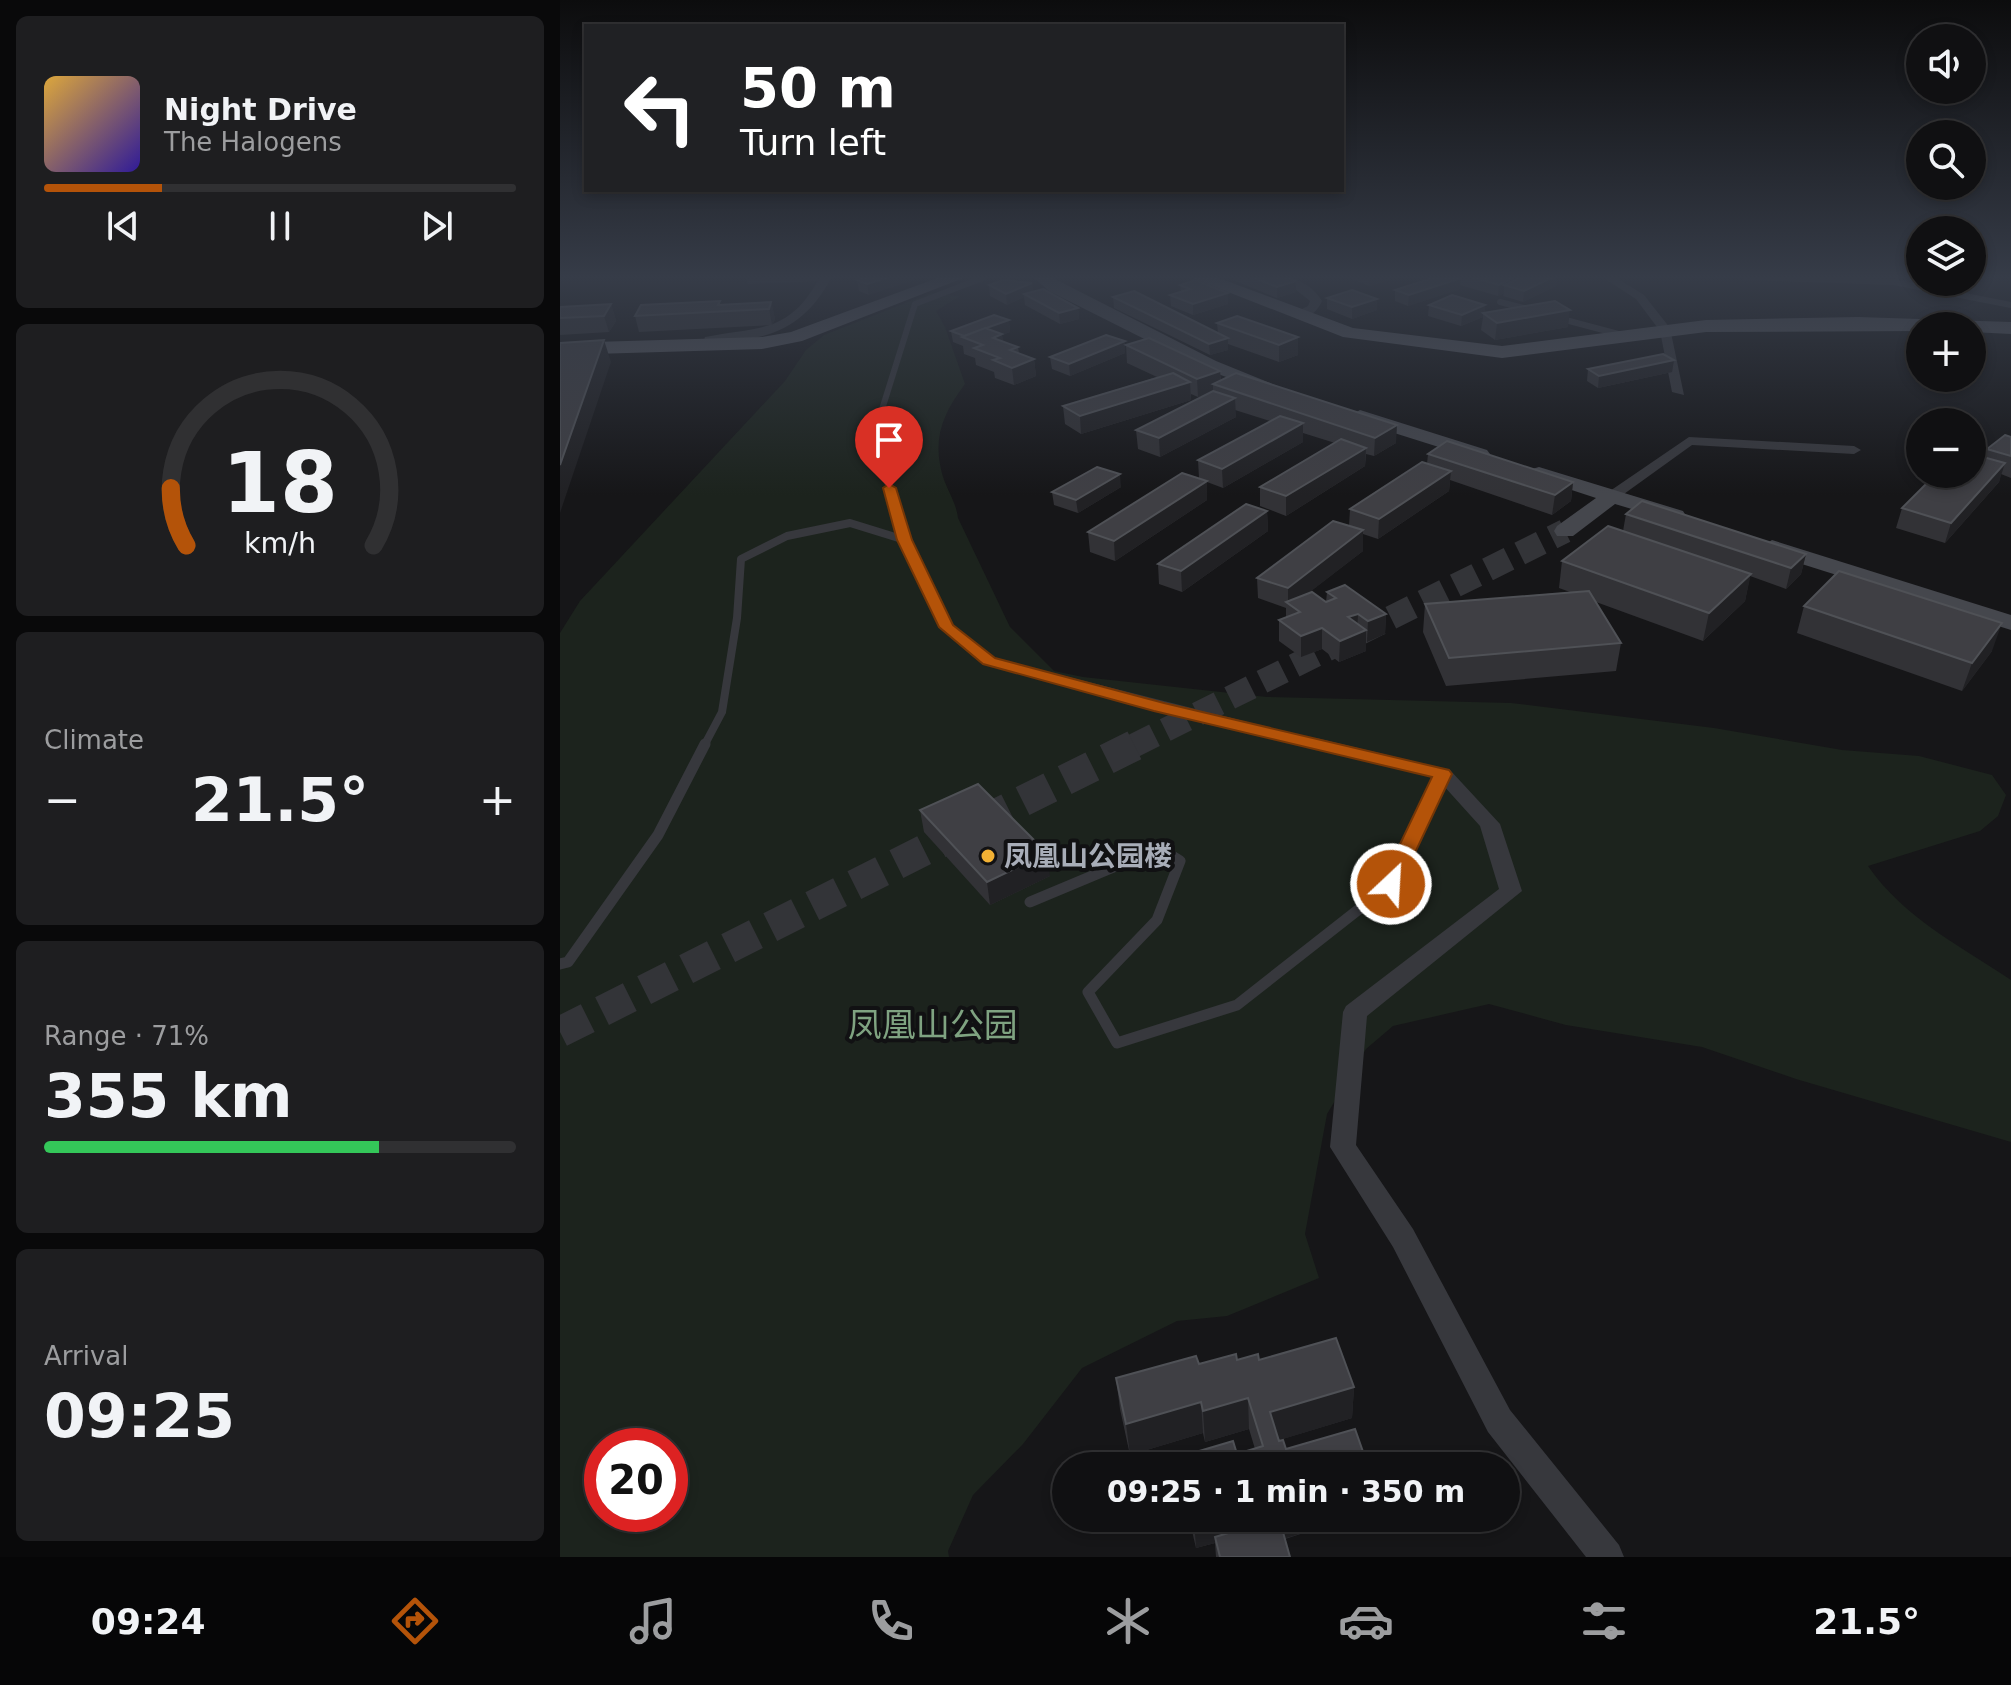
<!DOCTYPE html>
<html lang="en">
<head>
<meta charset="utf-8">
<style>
	body { margin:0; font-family:"DejaVu Sans","Noto Sans SC",sans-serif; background:#1e1e20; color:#f1f3f6; height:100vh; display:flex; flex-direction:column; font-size:30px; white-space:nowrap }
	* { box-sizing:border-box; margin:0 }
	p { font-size:26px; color:#9c9d9f }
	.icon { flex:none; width:44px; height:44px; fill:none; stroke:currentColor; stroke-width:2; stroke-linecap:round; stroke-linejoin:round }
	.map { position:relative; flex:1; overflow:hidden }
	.sheet { display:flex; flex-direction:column; gap:16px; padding:16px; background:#09090a; width:560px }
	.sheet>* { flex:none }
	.hud { position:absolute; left:24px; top:24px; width:760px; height:168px; border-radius:0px; box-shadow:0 4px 12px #0003,0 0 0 2px #303032; background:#202124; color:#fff; overflow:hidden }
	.controls { position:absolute; left:1346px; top:24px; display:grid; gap:16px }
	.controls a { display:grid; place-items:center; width:80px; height:80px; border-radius:50%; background:#101012; box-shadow:0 4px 12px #0003,0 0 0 2px #303032; font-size:40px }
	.speed { position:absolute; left:24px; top:1428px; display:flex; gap:16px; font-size:40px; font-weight:700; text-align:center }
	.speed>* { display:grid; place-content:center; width:104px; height:104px; border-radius:50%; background:#101012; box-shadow:0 4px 12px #0003,0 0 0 2px #303032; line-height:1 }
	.speed .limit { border:12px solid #d22; background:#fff; color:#111 }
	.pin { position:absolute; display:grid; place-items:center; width:68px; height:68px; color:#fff; margin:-82px -34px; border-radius:50% 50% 50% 0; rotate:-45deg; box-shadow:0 0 8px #0007 }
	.pin .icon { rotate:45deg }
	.me { position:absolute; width:88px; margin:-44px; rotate:25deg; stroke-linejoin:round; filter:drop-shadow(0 0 6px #0008) }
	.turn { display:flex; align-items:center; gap:28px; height:168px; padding:0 24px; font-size:36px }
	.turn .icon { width:104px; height:104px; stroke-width:2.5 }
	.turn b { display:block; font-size:56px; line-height:68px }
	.big { font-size:60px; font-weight:800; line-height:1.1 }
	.sheet .card { flex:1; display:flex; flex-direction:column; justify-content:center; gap:12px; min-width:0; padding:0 28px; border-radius:12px; background:#1e1e20 }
	.sheet .dial { align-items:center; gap:0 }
	.dial svg { height:208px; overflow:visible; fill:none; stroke:#303032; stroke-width:7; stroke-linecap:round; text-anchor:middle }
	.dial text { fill:#f1f3f6; stroke:none }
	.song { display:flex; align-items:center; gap:24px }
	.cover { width:96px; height:96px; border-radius:12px; background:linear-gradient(135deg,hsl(40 70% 55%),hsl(250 70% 35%)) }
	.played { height:8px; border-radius:4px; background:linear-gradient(90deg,#b45309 25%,#303032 25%) }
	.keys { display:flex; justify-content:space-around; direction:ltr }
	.heat { display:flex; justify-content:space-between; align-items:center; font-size:44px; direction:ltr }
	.charge { height:12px; border-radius:6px; background:linear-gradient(90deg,#34c759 71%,#303032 0) }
	.trip { position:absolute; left:492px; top:1452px; width:468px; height:80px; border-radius:40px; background:#101012; box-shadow:0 4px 12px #0003,0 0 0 2px #303032; font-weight:800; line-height:80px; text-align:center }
	.dock { display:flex; height:128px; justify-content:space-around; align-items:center; background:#060607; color:#9c9d9f }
	.dock .icon { width:56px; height:56px }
	.dock .selected { color:#b45309 }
	.dock b { font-size:36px; color:#f1f3f6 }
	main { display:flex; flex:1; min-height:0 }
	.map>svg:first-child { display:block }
</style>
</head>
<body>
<main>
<section class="sheet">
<div class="card">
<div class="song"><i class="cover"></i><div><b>Night Drive</b><p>The Halogens</p></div></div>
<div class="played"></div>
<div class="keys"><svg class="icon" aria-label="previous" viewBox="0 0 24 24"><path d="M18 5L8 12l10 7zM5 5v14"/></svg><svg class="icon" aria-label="pause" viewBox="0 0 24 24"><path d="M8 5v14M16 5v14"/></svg><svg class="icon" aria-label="next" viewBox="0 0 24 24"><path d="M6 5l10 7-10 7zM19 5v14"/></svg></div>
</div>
<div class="card dial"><svg viewBox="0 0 100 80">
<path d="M14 69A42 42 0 1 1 86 69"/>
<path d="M14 69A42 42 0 0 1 8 47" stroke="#b45309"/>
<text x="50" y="56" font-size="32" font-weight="700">18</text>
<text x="50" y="72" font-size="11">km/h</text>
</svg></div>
<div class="card"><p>Climate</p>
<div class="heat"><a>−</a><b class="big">21.5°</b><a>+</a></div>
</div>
<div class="card"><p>Range · 71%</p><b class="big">355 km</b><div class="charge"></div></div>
<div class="card"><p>Arrival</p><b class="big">09:25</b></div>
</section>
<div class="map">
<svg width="1451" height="1557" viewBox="0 0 1451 1557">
	<rect width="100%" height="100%" fill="#161618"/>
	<path fill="#1c231d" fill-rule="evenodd" d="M371,293L400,296L376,311L385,327L405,384C382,415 372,439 383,477C388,492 396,502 398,518L450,627L494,671L523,677L707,697L951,703L1154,728L1282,750L1359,756L1432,775L1446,795L1438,816L1420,831L1308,866C1344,918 1399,945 1451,980V1142L1236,1079L1142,1047L1006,1025L929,1004L833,1026L806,1049L767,1114L745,1234L759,1278L667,1316L617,1321L522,1368L463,1444L413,1495L388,1551L389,1557H0V633L20,601L225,381L246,350L264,335ZM42,1446H110V1514H42Z"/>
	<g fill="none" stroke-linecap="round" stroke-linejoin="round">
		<path stroke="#333438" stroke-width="24" stroke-dasharray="24 12" stroke-linecap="butt" d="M573,746L1005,531"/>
		<path stroke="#333438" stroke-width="31" stroke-dasharray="31 16" stroke-linecap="butt" d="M0,1032L577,744"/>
		<g stroke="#37383d" stroke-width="6">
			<path d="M1186,277L1334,282L1451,305"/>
			<path d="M940,302L971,310"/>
			<path d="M998,318L1062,335"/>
			<path d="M327,480L314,435L355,304L425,277"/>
		</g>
		<g stroke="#37383d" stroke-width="8">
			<path d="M345,540L387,627L429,661L766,746"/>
			<path d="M144,746L162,712L177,618L181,559L227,536L290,523L345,540L327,478"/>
		</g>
		<g stroke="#37383d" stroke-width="11">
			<path d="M470,902L599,848L620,861L597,920L528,992L557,1043L677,1005L831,884L883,774L758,744"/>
			<path d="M0,964L8,962L98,835L145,744"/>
		</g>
		<g fill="#37383d" fill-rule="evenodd">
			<path d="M260,277H272C252,313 230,332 189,339C174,342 161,343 148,349L142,345L145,337C201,326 229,334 260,277Z"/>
			<path d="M720,277C737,277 753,286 762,301C758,311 748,320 736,318V312L748,306L750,301Z"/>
			<path d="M1042,277H1055L1084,295L1110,328L1124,395L1112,392L1100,331L1076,299Z"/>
			<path d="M1129,437L1294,446L1301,450L1294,454L1132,445L1057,499H1047V493Z"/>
			<path d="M883,768L890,770L940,824L962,891L807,1016L796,1145L853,1229L950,1410L1059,1545L1064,1557H1026L928,1432L833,1247L770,1147L783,1012L786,1006L939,889L920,826L873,774Z"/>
		</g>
		<g fill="#45474d" fill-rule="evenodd">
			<path d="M473,277H491L656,361L720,387L711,393L644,369L489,291Z"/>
			<path d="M800,410L927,450L930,454L920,460L793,420L790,416Z"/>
			<path d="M979,467L1123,511L1126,516L1115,522L1055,504L1013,536H997L994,531L997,526L1036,498L972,477L969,473L972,469Z"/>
			<path d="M1212,540L1451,615V630L1204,552L1201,547Z"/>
		</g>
		<g fill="#53555c" fill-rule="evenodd">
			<path d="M380,277H406L242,341L202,349L0,355V343L202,337L231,332Z"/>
			<path d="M630,277H656L793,328L942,346L1146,320L1298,317L1451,322V334L1412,332V326H1360V331L1146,332L942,358L783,337Z"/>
		</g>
	</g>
	<g fill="#323236">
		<path d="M186,277H260L259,281L188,284Z"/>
		<path d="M307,277L309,295L299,291L297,280Z"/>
		<path d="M673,277H725L736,292L717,298L673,280Z"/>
		<path d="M787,277H839L809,286Z"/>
		<path d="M871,277H948L953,278L952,282L962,277H997L996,286L963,302L943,296L944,293L938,296L900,285V289L848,306L835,301V290L873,278Z"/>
		<path d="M1387,282H1407L1406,285H1389Z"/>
		<path d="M472,283L473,292L518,308L519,319L500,324L465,305L464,297L447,305L430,296L429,285Z"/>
		<path d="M620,285L668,304L633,315L611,306L610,295L621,292Z"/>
		<path d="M553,297L658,333L657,323L738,337V355L719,362L668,344V350L650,355L554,308Z"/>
		<path d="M767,298L817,310L792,319L767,309Z"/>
		<path d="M211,302L215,319L212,325L79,332L75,316L161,305Z"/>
		<path d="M51,304L56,321L49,332L0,335V307Z"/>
		<path d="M869,305H925V313L1008,327L935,340L921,330L923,317L901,326L868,316Z"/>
		<path d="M449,320L450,332L442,335L443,342L458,347L459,353L474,359L476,376L454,385L435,378L434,372L416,365L415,358L404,354L403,346L393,342L391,331Z"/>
		<path d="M565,341V353L510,376L492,369L490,357Z"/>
		<path d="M566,345L660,371L661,381L836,443L814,456L806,454L805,466L726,516L700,506V487L775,443L743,433V442L663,488L647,482V500L555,561L530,552L528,532L639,478L638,460L710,421L675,410L676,417L600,457L578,449L576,430L648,394L638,397L631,394V400L521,434L505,424L503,406L597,377L567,363Z"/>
		<path d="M1114,360L1112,372L1038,388L1027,381L1028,369Z"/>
		<path d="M1451,437V478L1441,474L1439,482L1385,543L1336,528L1342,508L1424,457L1427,449Z"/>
		<path d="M868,454L1013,482L1011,501L992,515L890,480L889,491L818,539L803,534V551L748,593L766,602L767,592L826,614L825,634L806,641V651L779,662L762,649L741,657L719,641V620L726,617V608L698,598L697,578L789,526L790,509L867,464Z"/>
		<path d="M561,487L518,513L494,505L492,492Z"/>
		<path d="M707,511L708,531L622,592L599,584L598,564Z"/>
		<path d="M1066,514L1246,554L1241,574L1226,589L1190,576L1185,601L1143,641L1036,602L1061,643L1056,671L886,686L863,632L865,604L1010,592L999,588L1002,561L1063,531Z"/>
		<path d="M1244,606L1432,651L1402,691L1237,633Z"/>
		<path d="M360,810L490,876L430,905L364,832Z"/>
		<path d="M677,1360H699L794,1387L792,1418L719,1440L726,1449L808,1466H619V1457L677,1454L695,1449L689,1429L645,1442L643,1433L570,1455L560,1409L556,1378L639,1364Z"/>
		<path d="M629,1518H790L725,1539L730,1557H656L655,1543L636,1548Z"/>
	</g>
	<g fill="#212124">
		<path d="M330,277H364L309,295L307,284Z"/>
		<path d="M810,277H839L809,286Z"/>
		<path d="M993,277H997L996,286L963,302L964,291Z"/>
		<path d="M901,278L900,289L848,306L849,295Z"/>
		<path d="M953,278L952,287L944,285V293L938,296L939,285Z"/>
		<path d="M736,281V292L717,298V287Z"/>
		<path d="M472,283L473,293L464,294V297L447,305L446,294Z"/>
		<path d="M668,293V304L633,315V304Z"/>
		<path d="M817,299V310L792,319V307Z"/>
		<path d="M211,302L215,319L212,325L209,309Z"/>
		<path d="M51,304L56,321L49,332L44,316Z"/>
		<path d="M925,305V314L923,313V317L901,326L902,315Z"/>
		<path d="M518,308L519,319L500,324L499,313Z"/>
		<path d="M1010,310L1008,327L935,340L937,323Z"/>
		<path d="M449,320L450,332L442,335L444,351L433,338L406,336Z"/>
		<path d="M738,337V355L719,362V345Z"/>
		<path d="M668,338V350L650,355L649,344Z"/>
		<path d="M44,340L51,362L0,513V465Z"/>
		<path d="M565,341V353L510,376L509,364Z"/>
		<path d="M474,359L476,376L454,385L452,368Z"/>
		<path d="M1114,360L1112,372L1038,388L1039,376Z"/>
		<path d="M660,371L661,387L653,384V392L638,397L637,379Z"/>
		<path d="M630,382L631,400L521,434L520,416Z"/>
		<path d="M675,398L676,417L600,457L599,438Z"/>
		<path d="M743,423V442L663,488L662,469Z"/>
		<path d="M837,425L836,443L814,456L815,438Z"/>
		<path d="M806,448L805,466L726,516V496Z"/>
		<path d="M1445,463L1439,482L1385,543L1391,523Z"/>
		<path d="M891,471L889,491L818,539L819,519Z"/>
		<path d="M560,474L561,487L518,513L516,500Z"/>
		<path d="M647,481V500L555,561L554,541Z"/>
		<path d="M1013,482L1011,501L992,515L995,495Z"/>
		<path d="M707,511L708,531L622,592L621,571Z"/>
		<path d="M803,530V551L732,606L728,603V588Z"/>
		<path d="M1246,554L1241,574L1226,589L1231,568Z"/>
		<path d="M1191,574L1185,601L1143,641L1149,613Z"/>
		<path d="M798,614L797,634L806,630V651L779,662L780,641L788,617Z"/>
		<path d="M826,614L825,634L807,642L808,621Z"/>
		<path d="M1442,623L1432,651L1402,691L1412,663Z"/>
		<path d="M762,628V649L741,657V636Z"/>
		<path d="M487,853L490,876L430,905L427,882Z"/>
		<path d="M794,1387L792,1418L710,1443V1412Z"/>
		<path d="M688,1398L689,1429L645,1442L643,1411Z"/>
		<path d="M641,1402L643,1433L570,1455L566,1424Z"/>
		<path d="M637,1518H689V1532L655,1537V1543L636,1548L634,1519Z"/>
		<path d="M717,1518H790L717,1541Z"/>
	</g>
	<g fill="#3f3f44" stroke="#4f5156" stroke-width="2">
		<path d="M307,277H330L307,284L297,280Z"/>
		<path d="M692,277H725L736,281L717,287Z"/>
		<path d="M875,277L901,278L849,295L835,290Z"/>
		<path d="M911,277H948L953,278L939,285Z"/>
		<path d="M962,277H993L964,291L944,285Z"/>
		<path d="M443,280L472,283L446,294L429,285Z"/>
		<path d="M635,280L668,293L633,304L610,295L630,289L620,285Z"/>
		<path d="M483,289L518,308L499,313L464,294Z"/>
		<path d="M792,290L817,299L792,307L767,298Z"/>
		<path d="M574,291L668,338L649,344L553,297Z"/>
		<path d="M892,295L925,305L902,315L869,305Z"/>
		<path d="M160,301L158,305L211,302L209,309L75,316L81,305Z"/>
		<path d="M995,301L1010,310L937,323L923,313Z"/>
		<path d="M51,304L44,316L0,318V307Z"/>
		<path d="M434,315L449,320L404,336L391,331Z"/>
		<path d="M677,316L738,337L719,345L657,323Z"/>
		<path d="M425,328L442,334L433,338L458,347L450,350L474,359L452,368L433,360L440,358L414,348L423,345L402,337Z"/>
		<path d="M546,335L565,341L509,364L490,357Z"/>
		<path d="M589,338L660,371L637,379L566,345Z"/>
		<path d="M44,340L0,465V343Z"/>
		<path d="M1103,354L1114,360L1039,376L1028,369Z"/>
		<path d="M613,373L630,382L520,416L503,406Z"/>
		<path d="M676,373L837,425L815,438L653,384Z"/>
		<path d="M653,391L675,398L599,438L576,430Z"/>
		<path d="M720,416L743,423L662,469L638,460Z"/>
		<path d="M1445,435L1451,437V456L1427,449Z"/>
		<path d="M781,439L806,448L726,496L700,487Z"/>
		<path d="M887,441L1013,482L995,495L868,454Z"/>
		<path d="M1412,454L1445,463L1391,523L1342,508L1376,474H1412Z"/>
		<path d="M862,462L891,471L819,519L790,509Z"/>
		<path d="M537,467L560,474L516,500L492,492Z"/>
		<path d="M622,473L647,481L554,541L528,532Z"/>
		<path d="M1082,501L1246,554L1231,568L1066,514Z"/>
		<path d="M686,504L707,511L621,571L598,564Z"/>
		<path d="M773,521L803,530L728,588L697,578Z"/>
		<path d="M1048,526L1191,574L1149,613L1002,561Z"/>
		<path d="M1279,571L1442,623L1412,663L1244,606Z"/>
		<path d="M785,585L826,614L808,621L798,614L788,617L806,630L780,641L762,628L741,636L719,620L740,612L726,602L752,592L766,602L776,598L767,592Z"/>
		<path d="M1029,591L1061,643L889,658L865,604Z"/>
		<path d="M418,784L487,853L427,882L360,810Z"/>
		<path d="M776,1338L794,1387L710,1412L719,1441L723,1440L726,1449L795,1429L808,1466H621L619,1457L673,1441L677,1454L703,1446L688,1398L643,1411L641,1402L566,1424L556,1378L636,1356L639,1364L676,1354L677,1360L698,1354L699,1360Z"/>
		<path d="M693,1518H719L730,1557H660L655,1537L695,1525Z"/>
	</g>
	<linearGradient id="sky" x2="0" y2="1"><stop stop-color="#0c0c0d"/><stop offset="0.56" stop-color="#363c48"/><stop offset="1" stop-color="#363c48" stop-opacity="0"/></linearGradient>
	<rect width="1451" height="495" fill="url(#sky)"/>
	<path fill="#b45309" stroke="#753606" stroke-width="2" d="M329,484L336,488L352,540L393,625L435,658L604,703L889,770L892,774L838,889H824L821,884L872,777L594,711L423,664L379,627L337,540L323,488Z"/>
	<circle fill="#f2b134" stroke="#111113" stroke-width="3" cx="428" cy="856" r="8"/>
	<g text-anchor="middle" stroke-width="8" stroke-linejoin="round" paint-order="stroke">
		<g font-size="28" font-weight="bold" fill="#a8adb8" stroke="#111113" text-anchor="start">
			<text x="444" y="866">凤凰山公园楼</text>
		</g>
		<g font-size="34" fill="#7fa381" stroke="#111113">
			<text x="373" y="1037">凤凰山公园</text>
		</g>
	</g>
</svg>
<div class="controls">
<a><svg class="icon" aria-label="sound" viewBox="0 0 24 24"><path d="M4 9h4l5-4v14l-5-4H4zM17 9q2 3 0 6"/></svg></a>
<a><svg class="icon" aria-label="search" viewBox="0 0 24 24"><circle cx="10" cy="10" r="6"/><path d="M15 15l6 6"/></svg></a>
<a><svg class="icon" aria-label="layers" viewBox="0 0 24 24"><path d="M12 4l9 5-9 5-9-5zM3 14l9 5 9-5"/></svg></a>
<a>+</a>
<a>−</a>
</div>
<div class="speed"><div class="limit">20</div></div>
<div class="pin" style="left:329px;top:488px;background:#d93025"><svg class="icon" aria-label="arrive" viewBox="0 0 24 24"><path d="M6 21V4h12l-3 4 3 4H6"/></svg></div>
<svg class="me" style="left:831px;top:884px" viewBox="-20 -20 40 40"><circle r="17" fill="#b45309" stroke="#fff" stroke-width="3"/><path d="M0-11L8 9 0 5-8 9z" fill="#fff"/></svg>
<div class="trip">09:25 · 1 min · 350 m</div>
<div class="hud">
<div class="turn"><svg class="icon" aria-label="left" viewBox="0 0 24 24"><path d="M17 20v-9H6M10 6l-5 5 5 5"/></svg><div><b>50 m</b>Turn left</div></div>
</div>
</div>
</main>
<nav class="dock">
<b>09:24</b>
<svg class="icon selected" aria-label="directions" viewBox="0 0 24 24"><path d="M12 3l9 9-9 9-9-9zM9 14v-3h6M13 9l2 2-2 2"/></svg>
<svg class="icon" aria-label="music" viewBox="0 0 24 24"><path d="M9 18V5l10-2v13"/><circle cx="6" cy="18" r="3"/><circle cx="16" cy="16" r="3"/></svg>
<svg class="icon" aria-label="phone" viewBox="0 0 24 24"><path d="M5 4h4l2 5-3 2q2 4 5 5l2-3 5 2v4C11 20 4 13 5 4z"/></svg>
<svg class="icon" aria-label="climate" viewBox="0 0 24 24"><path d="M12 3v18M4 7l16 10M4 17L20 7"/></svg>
<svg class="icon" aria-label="car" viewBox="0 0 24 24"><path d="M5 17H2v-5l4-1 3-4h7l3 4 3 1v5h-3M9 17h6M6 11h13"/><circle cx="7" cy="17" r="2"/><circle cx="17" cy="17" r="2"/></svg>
<svg class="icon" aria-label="filters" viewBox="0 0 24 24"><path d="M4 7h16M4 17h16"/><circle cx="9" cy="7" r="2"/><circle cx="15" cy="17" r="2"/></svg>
<b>21.5°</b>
</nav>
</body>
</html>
